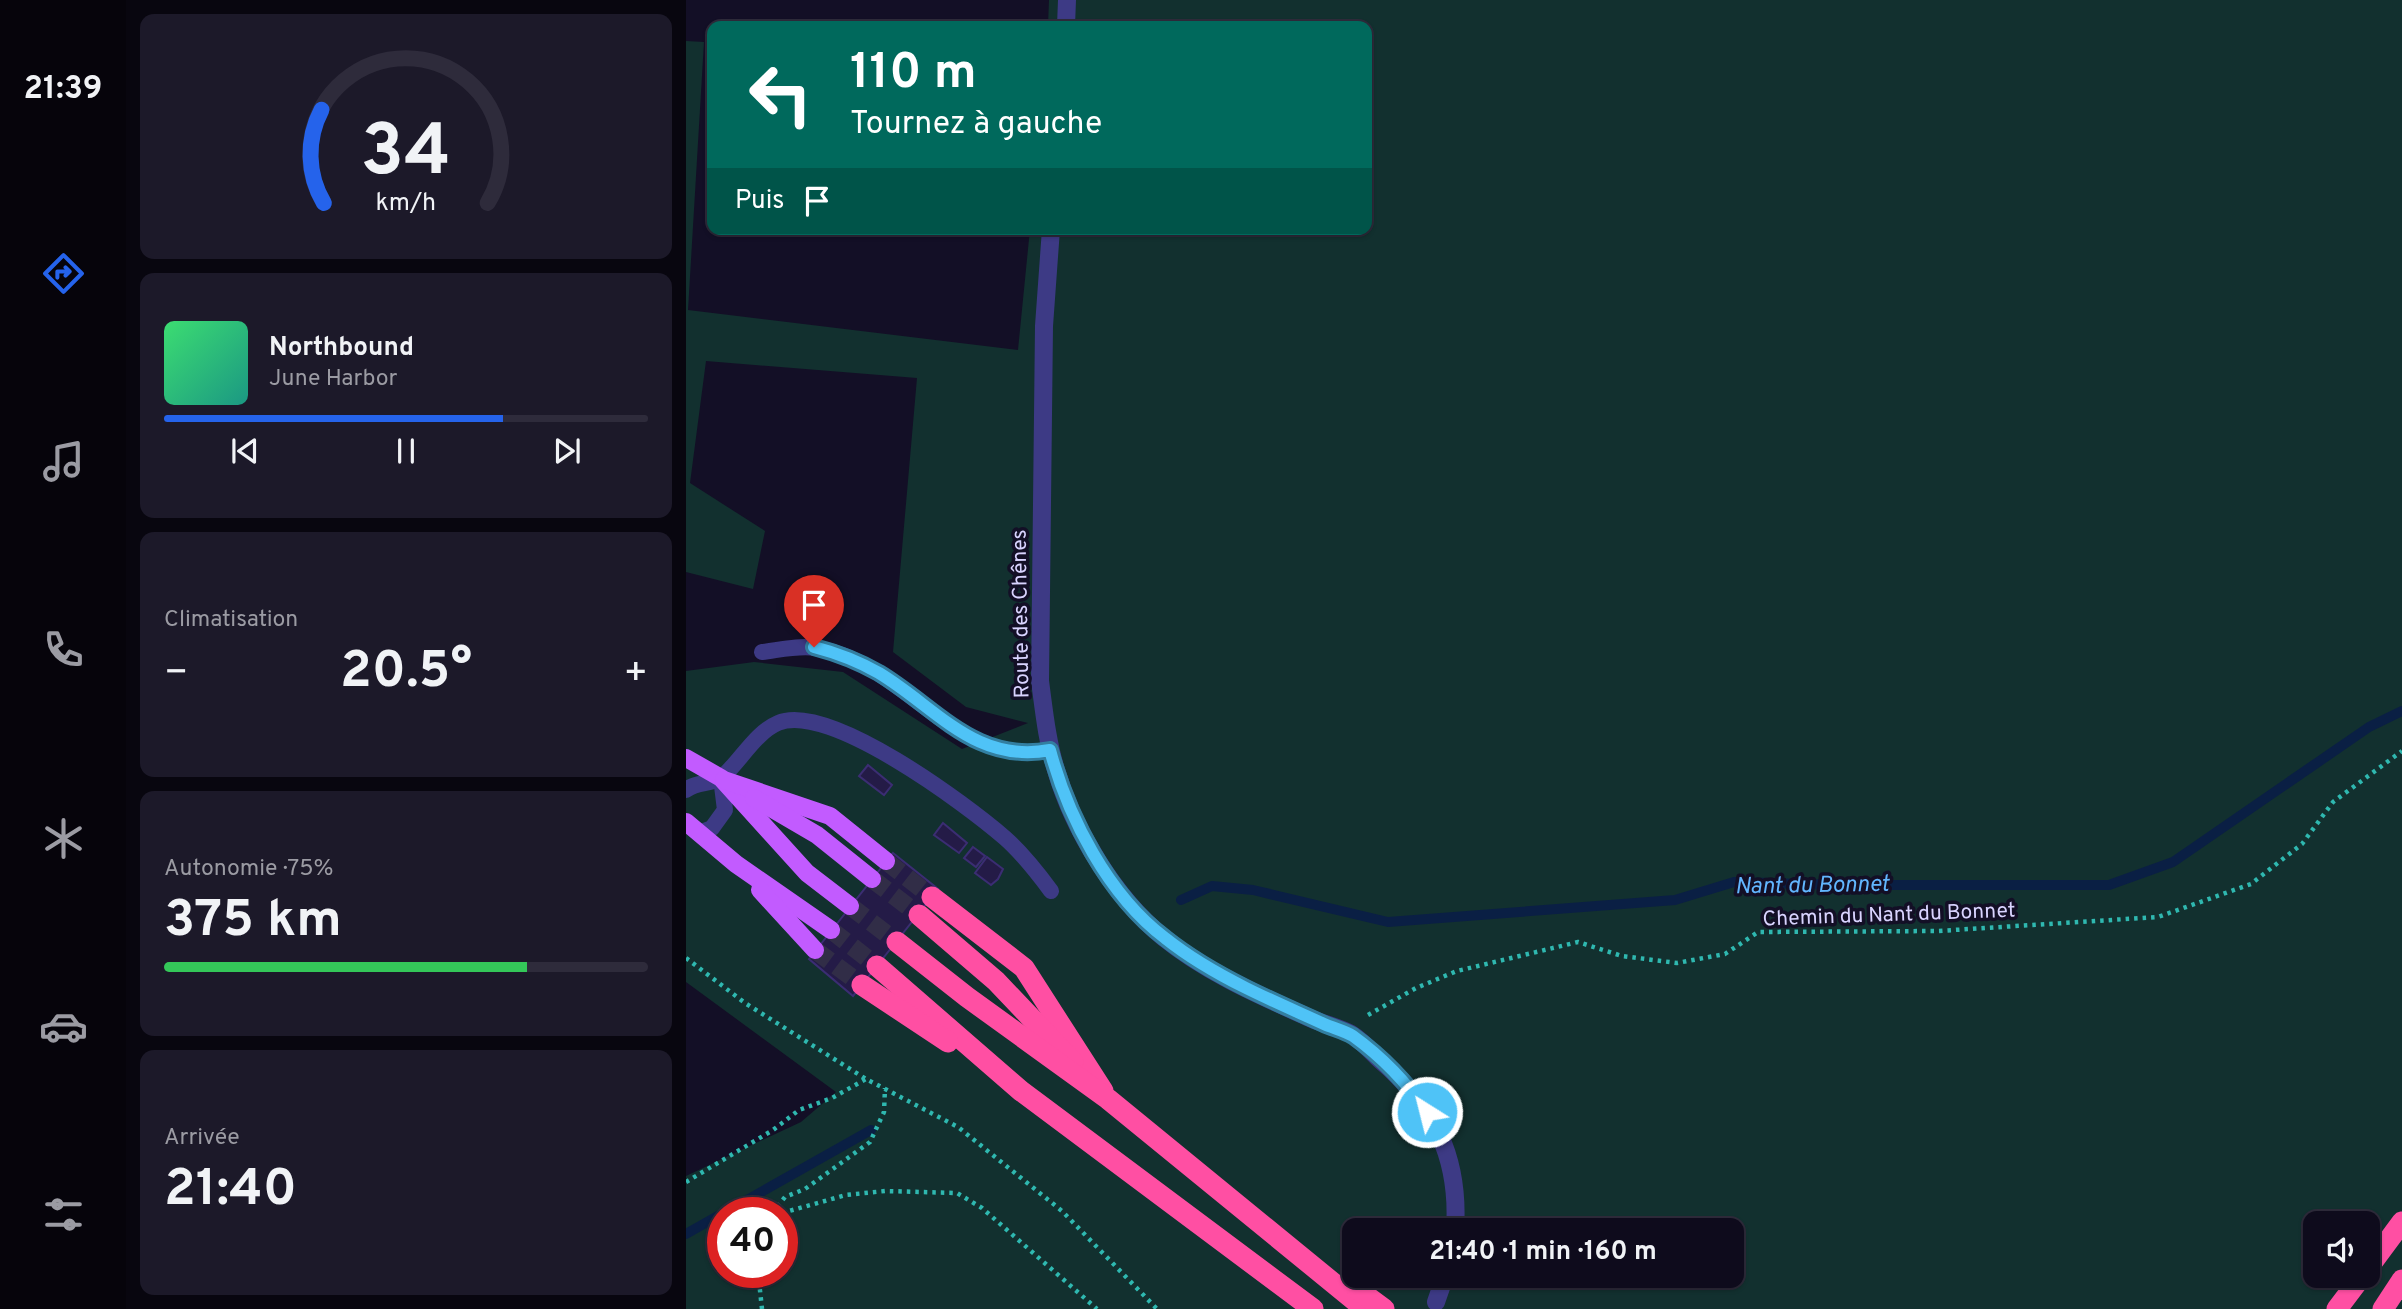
<!DOCTYPE html>
<html lang="fr">
<head>
<meta charset="utf-8">
<style>
	body { margin:0; font-family:Overpass,sans-serif; background:#1c1929; color:#f1f3f6; height:100vh; display:flex; flex-direction:column; font-size:26px; white-space:nowrap }
	* { box-sizing:border-box; margin:0 }
	p { font-size:23px; color:#9b9ba3 }
	.icon { flex:none; width:38px; height:38px; fill:none; stroke:currentColor; stroke-width:2; stroke-linecap:round; stroke-linejoin:round }
	.map { position:relative; flex:1; overflow:hidden }
	.side { display:flex; flex-direction:column; gap:14px; padding:14px; background:#08060f; width:560px }
	.side>* { flex:none }
	.banner { position:absolute; left:21px; top:21px; width:665px; height:214px; border-radius:14px; box-shadow:0 2px 5px #0004,0 0 0 2px #2e2b3b; background:#00695c; color:#fff; overflow:hidden }
	.fabs { position:absolute; left:1617px; top:1211px; display:grid; gap:14px }
	.fabs a { display:grid; place-items:center; width:77px; height:77px; border-radius:14px; background:#0e0b1c; box-shadow:0 2px 5px #0004,0 0 0 2px #2e2b3b; font-size:35px }
	.speed { position:absolute; left:21px; top:1197px; display:flex; gap:14px; font-size:35px; font-weight:700; text-align:center }
	.speed>* { display:grid; place-content:center; width:91px; height:91px; border-radius:50%; background:#0e0b1c; box-shadow:0 2px 5px #0004,0 0 0 2px #2e2b3b; line-height:1 }
	.speed .limit { border:10px solid #d22; background:#fff; color:#111 }
	.pin { position:absolute; display:grid; place-items:center; width:60px; height:60px; color:#fff; margin:-72px -30px; border-radius:50% 50% 50% 0; rotate:-45deg; box-shadow:0 0 7px #0007 }
	.pin .icon { rotate:45deg }
	.me { position:absolute; width:77px; margin:-38px; rotate:324deg; stroke-linejoin:round; filter:drop-shadow(0 0 5px #0008) }
	.turn { display:flex; align-items:center; gap:24px; height:147px; padding:0 28px; font-size:32px }
	.turn .icon { width:91px; height:91px; stroke-width:2.5 }
	.turn b { display:block; font-size:49px; line-height:60px }
	.then { display:flex; align-items:center; height:66px; padding:0 28px; background:#0003; gap:14px; font-size:26px }
	.big { font-size:52px; font-weight:700; line-height:1.1 }
	.side .card { flex:1; display:flex; flex-direction:column; justify-content:center; gap:10px; min-width:0; padding:0 24px; border-radius:14px; background:#1c1929 }
	.side .dial { align-items:center; gap:0 }
	.dial svg { height:182px; overflow:visible; fill:none; stroke:#2e2b3b; stroke-width:7; stroke-linecap:round; text-anchor:middle }
	.dial text { fill:#f1f3f6; stroke:none }
	.song { display:flex; align-items:center; gap:21px }
	.cover { width:84px; height:84px; border-radius:10px; background:linear-gradient(135deg,hsl(140 70% 55%),hsl(170 70% 35%)) }
	.played { height:7px; border-radius:4px; background:linear-gradient(90deg,#2563eb 70%,#2e2b3b 70%) }
	.keys { display:flex; justify-content:space-around; direction:ltr }
	.heat { display:flex; justify-content:space-between; align-items:center; font-size:38px; direction:ltr }
	.charge { height:10px; border-radius:5px; background:linear-gradient(90deg,#34c759 75%,#2e2b3b 0) }
	.trip { position:absolute; left:656px; top:1218px; width:402px; height:70px; border-radius:14px; background:#0e0b1c; box-shadow:0 2px 5px #0004,0 0 0 2px #2e2b3b; font-weight:700; line-height:70px; text-align:center }
	main { display:flex; flex:1; min-height:0 }
	.tabs { display:flex; flex-direction:column; width:126px; justify-content:space-around; align-items:center; background:#06040b; color:#9b9ba3 }
	.tabs .icon { width:49px; height:49px }
	.tabs .selected { color:#2563eb }
	.tabs b { font-size:32px; color:#f1f3f6 }
	.map>svg:first-child { display:block }
</style>
</head>
<body>
<main>
<nav class="tabs">
<b>21:39</b>
<svg class="icon selected" aria-label="directions" viewBox="0 0 24 24"><path d="M12 3l9 9-9 9-9-9zM9 14v-3h6M13 9l2 2-2 2"/></svg>
<svg class="icon" aria-label="music" viewBox="0 0 24 24"><path d="M9 18V5l10-2v13"/><circle cx="6" cy="18" r="3"/><circle cx="16" cy="16" r="3"/></svg>
<svg class="icon" aria-label="phone" viewBox="0 0 24 24"><path d="M5 4h4l2 5-3 2q2 4 5 5l2-3 5 2v4C11 20 4 13 5 4z"/></svg>
<svg class="icon" aria-label="climate" viewBox="0 0 24 24"><path d="M12 3v18M4 7l16 10M4 17L20 7"/></svg>
<svg class="icon" aria-label="car" viewBox="0 0 24 24"><path d="M5 17H2v-5l4-1 3-4h7l3 4 3 1v5h-3M9 17h6M6 11h13"/><circle cx="7" cy="17" r="2"/><circle cx="17" cy="17" r="2"/></svg>
<svg class="icon" aria-label="filters" viewBox="0 0 24 24"><path d="M4 7h16M4 17h16"/><circle cx="9" cy="7" r="2"/><circle cx="15" cy="17" r="2"/></svg>
</nav>
<section class="side">
<div class="card dial"><svg viewBox="0 0 100 80">
<path d="M14 69A42 42 0 1 1 86 69"/>
<path d="M14 69A42 42 0 0 1 13 28" stroke="#2563eb"/>
<text x="50" y="56" font-size="32" font-weight="700">34</text>
<text x="50" y="72" font-size="11">km/h</text>
</svg></div>
<div class="card">
<div class="song"><i class="cover"></i><div><b>Northbound</b><p>June Harbor</p></div></div>
<div class="played"></div>
<div class="keys"><svg class="icon" aria-label="previous" viewBox="0 0 24 24"><path d="M18 5L8 12l10 7zM5 5v14"/></svg><svg class="icon" aria-label="pause" viewBox="0 0 24 24"><path d="M8 5v14M16 5v14"/></svg><svg class="icon" aria-label="next" viewBox="0 0 24 24"><path d="M6 5l10 7-10 7zM19 5v14"/></svg></div>
</div>
<div class="card"><p>Climatisation</p>
<div class="heat"><a>−</a><b class="big">20.5°</b><a>+</a></div>
</div>
<div class="card"><p>Autonomie · 75%</p><b class="big">375 km</b><div class="charge"></div></div>
<div class="card"><p>Arrivée</p><b class="big">21:40</b></div>
</section>
<div class="map">
<svg width="1716" height="1309" viewBox="0 0 1716 1309">
	<rect width="100%" height="100%" fill="#130f26"/>
	<path fill="#12302f" fill-rule="evenodd" d="M363,0H1716V1309H0V1176L115,1122L150,1092L0,982V671L68,662L157,672L276,749L342,723L280,707L207,652L231,378L20,361L4,483L79,531L67,589L0,572V41L18,42L2,310L332,350L344,229H681V26H362ZM37,1213H96V1272H37ZM1629,1223H1682V1276H1629ZM668,1230H1046V1276H668Z"/>
	<g fill="none" stroke-linecap="round" stroke-linejoin="round">
		<g stroke="#0a1f44" stroke-width="10">
			<path d="M495,900L526,886L567,890L702,922L989,900L1048,882L1154,885H1423L1487,862L1683,727L1716,711"/>
			<path d="M38,1213L185,1130"/>
			<path d="M0,1234L37,1213"/>
		</g>
	</g>
	<g fill="#241b47" stroke="#3b2d73" stroke-width="2">
		<path d="M182,765L206,785L198,795L173,776Z"/>
		<path d="M257,823L281,843L273,853L248,835Z"/>
		<path d="M287,847L299,856L290,867L278,858Z"/>
		<path d="M207,853L252,889L167,996L123,959Z"/>
		<path d="M301,857L317,869L312,879L305,885L289,873Z"/>
	</g>
	<g fill="none" stroke-linecap="round" stroke-linejoin="round">
		<g stroke="#312d47" stroke-width="18" stroke-dasharray="18 9" stroke-linecap="butt">
			<path d="M200,861L246,897"/>
			<path d="M186,879L233,915"/>
			<path d="M164,906L211,942"/>
			<path d="M145,930L191,966"/>
			<path d="M129,950L176,985"/>
		</g>
		<g stroke="#2fb8b0" stroke-width="4.5" stroke-dasharray="3.5 5" stroke-linecap="butt">
			<path d="M0,958L59,1003L180,1079L272,1127L376,1211L471,1309"/>
			<path d="M682,1015L730,988L771,971L892,942L936,956L991,963L1039,954L1072,932L1252,931L1472,917L1565,884L1616,844L1647,802L1716,751"/>
			<path d="M0,1182L87,1130L113,1110L146,1098L180,1079"/>
			<path d="M86,1213L99,1197L119,1189L184,1142L198,1112L199,1088"/>
			<path d="M96,1213L160,1195L199,1191L271,1193L296,1208L411,1309"/>
			<path d="M72,1272L76,1309"/>
		</g>
		<g stroke="#3d3a85" stroke-width="16">
			<path d="M76,652C93,650 113,645 130,648C221,663 267,768 364,750"/>
			<path d="M0,790C11,781 23,785 35,778C38,776 43,770 46,767C59,753 73,731 92,723C142,701 281,805 319,838C337,854 351,872 365,891"/>
			<path d="M13,833L26,828L39,810L35,778"/>
		</g>
		<g stroke="#3d3a85" stroke-width="18">
			<path d="M380,26L381,0"/>
			<path d="M365,229L358,326L354,681C358,711 361,741 370,770C387,829 429,898 477,937C521,973 575,996 626,1019C638,1024 654,1028 665,1034C675,1040 685,1051 693,1059C748,1106 774,1157 769,1230"/>
			<path d="M750,1302L759,1276"/>
		</g>
		<g stroke="#c25bff" stroke-width="18">
			<path d="M0,758L35,778L121,873L164,906"/>
			<path d="M38,780L144,816L200,861"/>
			<path d="M68,798L131,835L186,879"/>
			<path d="M0,822L50,864L145,930"/>
			<path d="M74,890L129,950"/>
		</g>
		<g stroke="#ff4fa3" stroke-width="21">
			<path d="M246,897L338,968L417,1091"/>
			<path d="M233,915L310,981L387,1062"/>
			<path d="M211,942L281,997L422,1099L679,1309"/>
			<path d="M191,966L335,1091L627,1309"/>
			<path d="M176,985L262,1042"/>
			<path d="M1682,1268L1716,1222"/>
			<path d="M671,1289L698,1309"/>
			<path d="M1651,1309L1676,1276"/>
			<path d="M1697,1309L1716,1280"/>
		</g>
	</g>
	<g fill="none" stroke-linecap="round" stroke-linejoin="round">
		<defs>
			<path id="route" d="M128,647C151,653 172,661 193,673C251,708 289,764 364,750C382,817 422,895 479,938C504,958 532,974 560,988C586,1001 612,1012 638,1024C647,1028 659,1031 667,1036C696,1057 721,1083 741,1112"/>
		</defs>
		<use href="#route" stroke="#337fa1" stroke-width="18"/>
		<use href="#route" stroke="#4fc3f7" stroke-width="12"/>
	</g>
	<g text-anchor="middle" stroke-width="7" stroke-linejoin="round" paint-order="stroke">
		<g font-size="21" fill="#d9d4ff" stroke="#130f26">
			<text transform="translate(334 614) rotate(-91)" y="7">Route des Chênes</text>
			<text transform="translate(1203 914) rotate(-2)" y="7">Chemin du Nant du Bonnet</text>
		</g>
		<g font-size="23" font-style="italic" fill="#62b6ff" stroke="#130f26">
			<text transform="translate(1126 884) rotate(-1)" y="8">Nant du Bonnet</text>
		</g>
	</g>
</svg>
<div class="fabs">
<a><svg class="icon" aria-label="sound" viewBox="0 0 24 24"><path d="M4 9h4l5-4v14l-5-4H4zM17 9q2 3 0 6"/></svg></a>
</div>
<div class="speed"><div class="limit">40</div></div>
<div class="pin" style="left:128px;top:647px;background:#d93025"><svg class="icon" aria-label="arrive" viewBox="0 0 24 24"><path d="M6 21V4h12l-3 4 3 4H6"/></svg></div>
<svg class="me" style="left:741px;top:1112px" viewBox="-20 -20 40 40"><circle r="17" fill="#4fc3f7" stroke="#fff" stroke-width="3"/><path d="M0-11L8 9 0 5-8 9z" fill="#fff"/></svg>
<div class="trip">21:40 · 1 min · 160 m</div>
<div class="banner">
<div class="turn"><svg class="icon" aria-label="left" viewBox="0 0 24 24"><path d="M17 20v-9H6M10 6l-5 5 5 5"/></svg><div><b>110 m</b>Tournez à gauche</div></div>
<div class="then">Puis<svg class="icon" aria-label="arrive" viewBox="0 0 24 24"><path d="M6 21V4h12l-3 4 3 4H6"/></svg></div>
</div>
</div>
</main>
</body>
</html>
